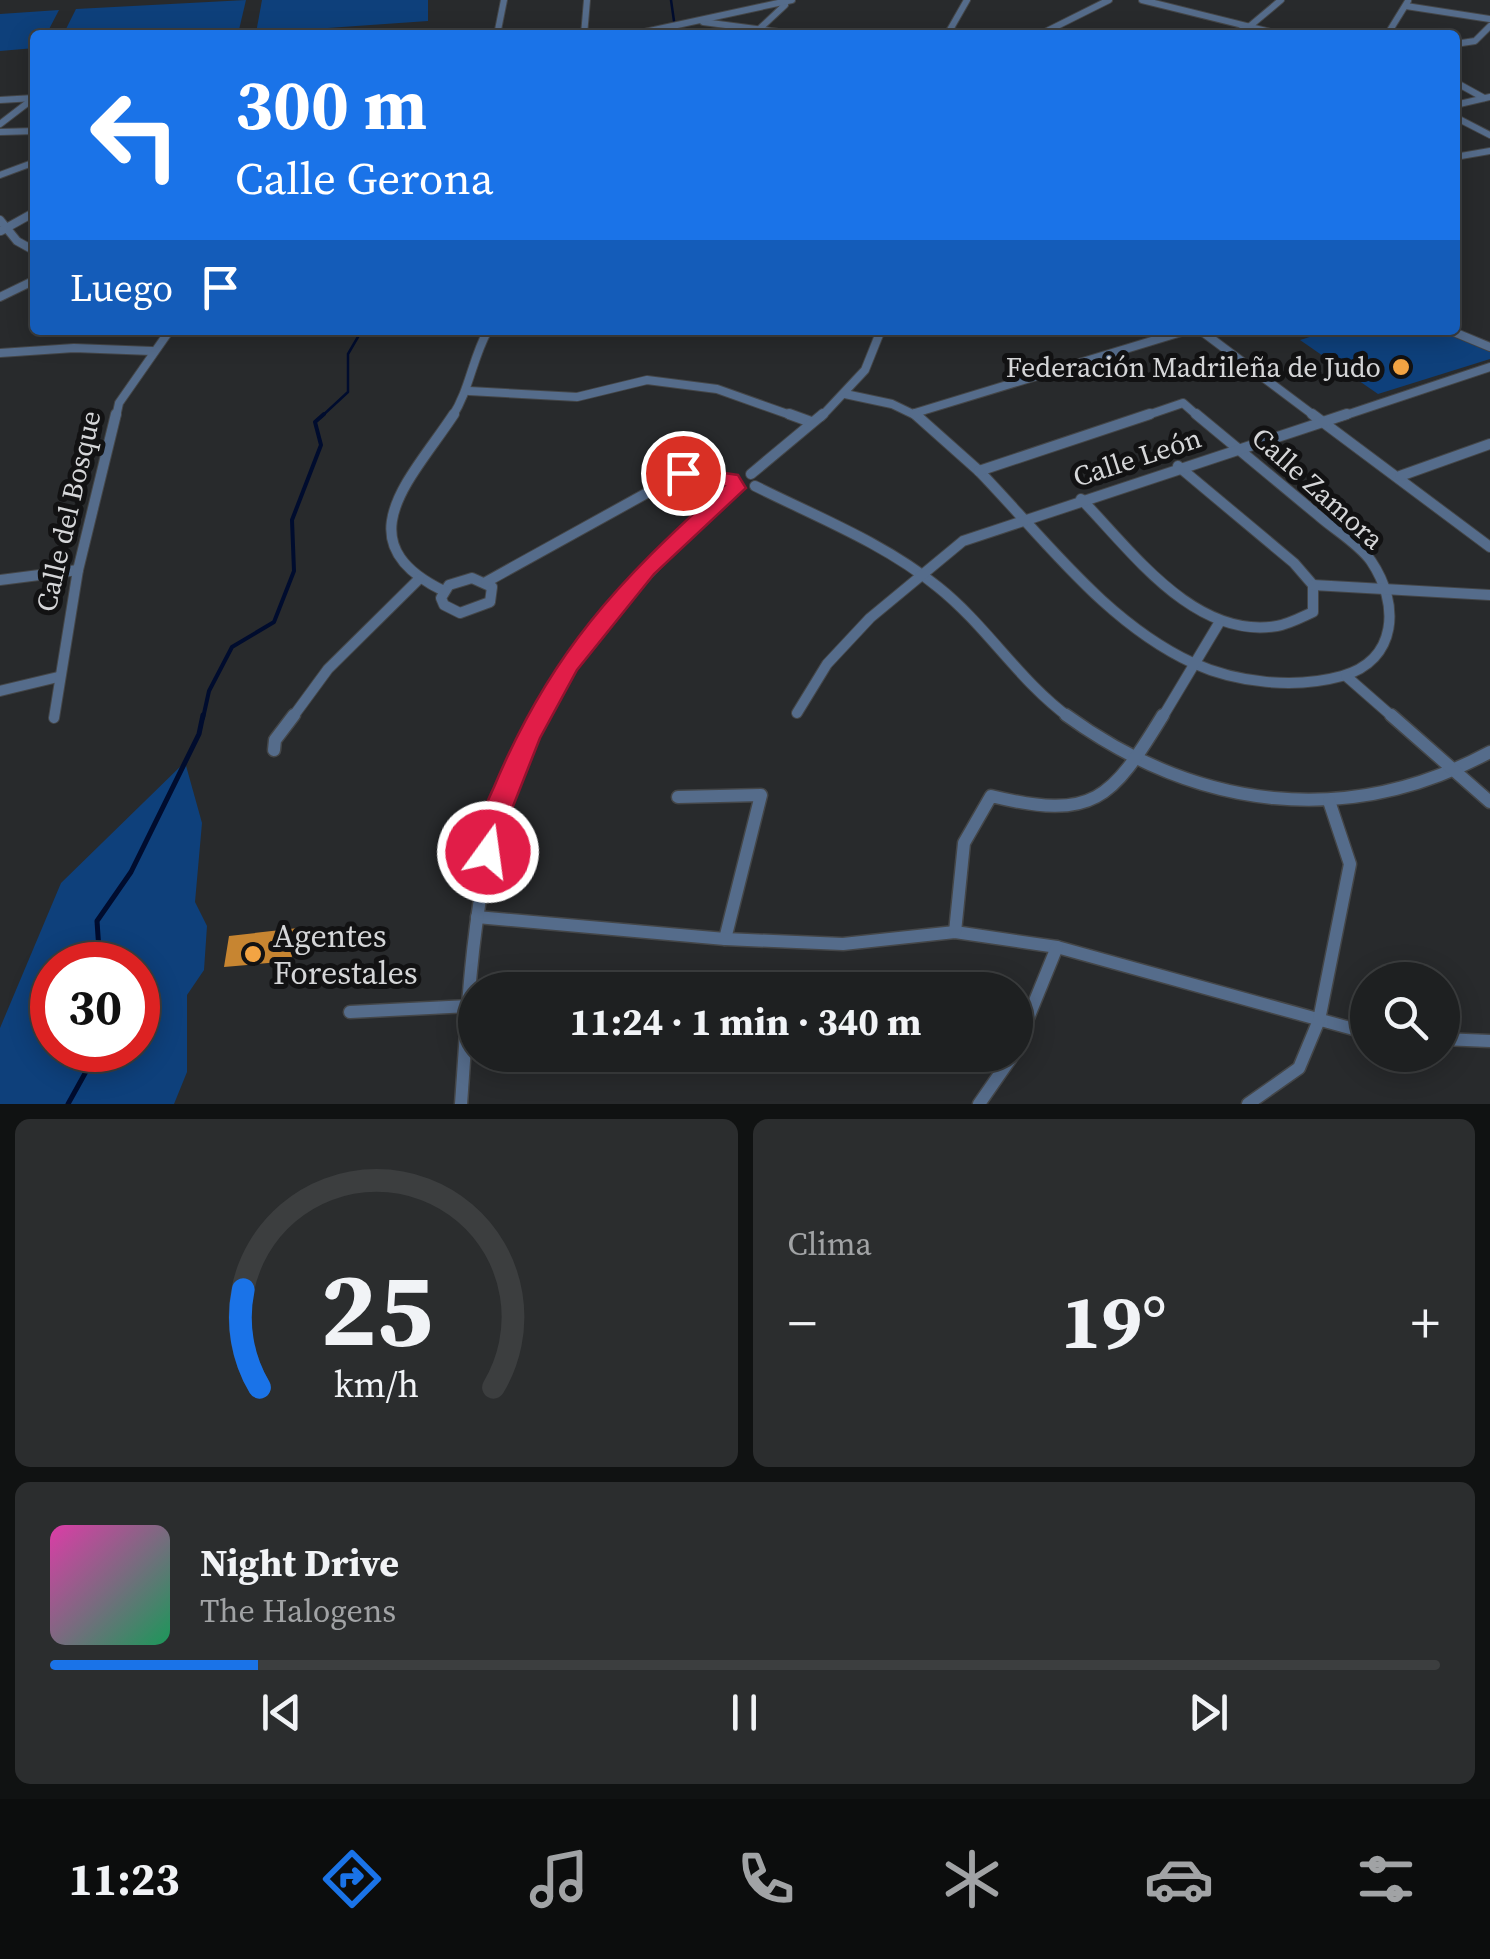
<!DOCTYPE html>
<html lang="es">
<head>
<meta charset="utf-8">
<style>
	body { margin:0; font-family:"Source Serif 4",serif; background:#2b2d2e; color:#f1f3f6; height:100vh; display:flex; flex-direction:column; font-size:38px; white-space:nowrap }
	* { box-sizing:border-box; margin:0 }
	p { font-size:32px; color:#a1a3a5 }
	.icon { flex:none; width:55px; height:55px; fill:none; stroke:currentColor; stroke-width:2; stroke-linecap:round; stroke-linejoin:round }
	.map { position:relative; height:1104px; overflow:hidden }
	.side { display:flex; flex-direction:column; gap:15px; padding:15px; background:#101212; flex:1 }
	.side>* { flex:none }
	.banner { position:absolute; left:30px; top:30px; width:1430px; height:305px; border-radius:10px; box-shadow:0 5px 25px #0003,0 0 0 2px #3c3e3f; background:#1a73e8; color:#fff; overflow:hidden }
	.controls { position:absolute; left:1350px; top:962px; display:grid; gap:20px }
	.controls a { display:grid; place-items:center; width:110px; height:110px; border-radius:50%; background:#1e2021; box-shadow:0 5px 25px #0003,0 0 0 2px #3c3e3f; font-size:50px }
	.speed { position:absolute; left:30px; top:942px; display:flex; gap:20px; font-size:50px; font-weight:700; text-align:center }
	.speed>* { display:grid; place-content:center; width:130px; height:130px; border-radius:50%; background:#1e2021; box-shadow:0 5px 25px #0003,0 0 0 2px #3c3e3f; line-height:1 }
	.speed .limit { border:15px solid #d22; background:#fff; color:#111 }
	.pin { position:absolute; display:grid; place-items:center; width:85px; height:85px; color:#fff; margin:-42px; border:5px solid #fff; border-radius:50%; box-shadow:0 2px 10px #0007 }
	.me { position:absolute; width:110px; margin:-55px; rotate:14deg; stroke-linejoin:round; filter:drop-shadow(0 0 8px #0008) }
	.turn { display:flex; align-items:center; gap:35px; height:210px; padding:0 40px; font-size:45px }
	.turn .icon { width:130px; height:130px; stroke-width:2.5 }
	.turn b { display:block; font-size:70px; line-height:85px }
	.then { display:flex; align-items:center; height:95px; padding:0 40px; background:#0003; gap:20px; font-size:38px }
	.big { font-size:75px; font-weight:700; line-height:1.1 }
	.side .card { flex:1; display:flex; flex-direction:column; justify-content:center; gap:15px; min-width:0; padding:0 35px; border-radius:15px; background:#2b2d2e }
	.side .dial { align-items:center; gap:0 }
	.dial svg { height:260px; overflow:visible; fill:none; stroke:#3c3e3f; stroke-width:7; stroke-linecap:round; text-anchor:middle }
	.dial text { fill:#f1f3f6; stroke:none }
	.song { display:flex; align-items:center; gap:30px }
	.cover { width:120px; height:120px; border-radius:15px; background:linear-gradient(135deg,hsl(320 70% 55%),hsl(150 70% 35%)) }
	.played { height:10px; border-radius:5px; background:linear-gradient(90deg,#1a73e8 15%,#3c3e3f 15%) }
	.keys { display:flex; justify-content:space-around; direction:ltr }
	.heat { display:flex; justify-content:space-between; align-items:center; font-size:55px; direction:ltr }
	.side .tiles { flex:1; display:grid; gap:15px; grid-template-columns:1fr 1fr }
	.card:last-child { grid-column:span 2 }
	.trip { position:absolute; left:458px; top:972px; width:575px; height:100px; border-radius:50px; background:#1e2021; box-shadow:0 5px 25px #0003,0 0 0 2px #3c3e3f; font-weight:700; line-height:100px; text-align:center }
	.tab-bar { display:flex; height:160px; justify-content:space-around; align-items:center; background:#0c0d0d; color:#a1a3a5 }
	.tab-bar .icon { width:70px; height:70px }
	.tab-bar .selected { color:#1a73e8 }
	.tab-bar b { font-size:45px; color:#f1f3f6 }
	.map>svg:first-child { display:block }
</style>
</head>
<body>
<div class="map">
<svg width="1490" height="1104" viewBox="0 0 1490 1104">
	<rect width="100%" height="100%" fill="#282a2c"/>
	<g fill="#0e407b" fill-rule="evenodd">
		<path d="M246,0L238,34L63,35L76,9Z"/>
		<path d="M262,0H428V21L256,33Z"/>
		<path d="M59,10L46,35H35V48L0,51V14Z"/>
		<path d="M1332,330H1437L1490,352V359L1378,394L1300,340Z"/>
		<path d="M185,762L202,823L195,902L207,926L204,970L187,995V1072L174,1104H0V1028L61,883ZM52,965H138V1050H52Z"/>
	</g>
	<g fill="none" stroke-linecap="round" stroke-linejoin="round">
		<g stroke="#000c2e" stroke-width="2.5">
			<path d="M671,0L676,35"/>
			<path d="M321,417L348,392V354L362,330"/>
		</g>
		<path stroke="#000c2e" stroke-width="4" d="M203,718L209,691L232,647L274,622L294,571L292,520L321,445L315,422L324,414"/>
		<g stroke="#000c2e" stroke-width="5">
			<path d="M100,965L97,921L131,872L199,734L203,715"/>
			<path d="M68,1104L98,1050"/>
		</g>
	</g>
	<path fill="#c78531" d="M307,927L305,944L294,945L291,961L224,967L229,936Z"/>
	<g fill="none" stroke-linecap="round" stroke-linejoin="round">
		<defs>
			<g id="street-far3">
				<path d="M1142,0L1283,35"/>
				<path d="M1406,6L1490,19"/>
				<path d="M703,22L801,35"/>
				<path d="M949,31L984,35"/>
				<path d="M754,34L785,5"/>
				<path d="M497,35L504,0"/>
				<path d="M584,35L587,0"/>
				<path d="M631,35L792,0"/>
				<path d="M947,35L967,0"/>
				<path d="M1039,35L1109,0"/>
				<path d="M1230,35L1250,26L1281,0"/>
				<path d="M1387,35L1408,1"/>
				<path d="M1455,44L1475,41L1490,26"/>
				<path d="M1455,82L1484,98"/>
				<path d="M0,100L34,98"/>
				<path d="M1455,105L1490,97"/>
				<path d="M1455,117L1490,135"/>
				<path d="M0,124L34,98"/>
				<path d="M0,132L35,131"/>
				<path d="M1455,157L1490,151"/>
				<path d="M0,175L35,162"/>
			</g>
			<g id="street-far2">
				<path d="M0,220L17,241L35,251"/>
				<path d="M1,231L35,212"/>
				<path d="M0,297L35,280"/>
				<path d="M1200,330L1316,417"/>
				<path d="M1449,330L1490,347"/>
				<path d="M0,353L74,348L152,351"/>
				<path d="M469,391L577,397L647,380L717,389L796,417"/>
				<path d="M845,394L892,404L919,417"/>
				<path d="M915,413L1188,330"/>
				<path d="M116,417L119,403L170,330"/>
				<path d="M452,417C470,389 472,359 488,330"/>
				<path d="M821,417L865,370L881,330"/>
				<path d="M1142,417L1183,403L1199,417"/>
				<path d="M1340,417L1490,367"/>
			</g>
			<g id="street-far1">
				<path d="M789,414L811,422"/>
				<path d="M915,414L979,471"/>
				<path d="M1312,414L1490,547"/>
				<path d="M979,471C1044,538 1106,623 1193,663C1237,683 1295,689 1342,676C1398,660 1400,604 1371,561C1359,544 1335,530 1319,516C1278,482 1237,448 1196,414"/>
				<path d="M979,471L1150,414"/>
				<path d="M751,474L823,414"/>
				<path d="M1400,476L1490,444"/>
				<path d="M755,486C817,517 884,543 938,587C987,626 1019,681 1070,718"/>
				<path d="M1081,499C1131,550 1194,640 1277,626C1289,624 1302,617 1313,612V585L1294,563L1178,466"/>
				<path d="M472,578L492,587L490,602L460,613L444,605L441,598L449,585Z"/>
				<path d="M0,580L78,570"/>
				<path d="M486,582L683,473L731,480"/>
				<path d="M1313,585L1490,595"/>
				<path d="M444,591C342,542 412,478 454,414"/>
				<path d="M1346,676L1394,718"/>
				<path d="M0,691L58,677"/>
				<path d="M797,713L827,664L870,618L963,541L1347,414"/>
				<path d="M54,718L78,570L116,414"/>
				<path d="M292,718L328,669L419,579"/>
				<path d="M539,718C592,629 659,558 735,488"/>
				<path d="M1162,718L1219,623"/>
			</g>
			<g id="street">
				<path d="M1066,715C1197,810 1347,829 1490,752"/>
				<path d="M1391,715L1490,802"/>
				<path d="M274,750L275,740L294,715"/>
				<path d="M678,797L761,795L725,939"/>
				<path d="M477,917L725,939L843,944L955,932L1057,947L1368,1033"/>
				<path d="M955,932L964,843L991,796C1094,821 1111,800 1163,715"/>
				<path d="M350,1012L469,1006"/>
				<path d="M1442,1039L1490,1041"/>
				<path d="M1015,1050L1057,947"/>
				<path d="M461,1104C471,968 473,838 540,715"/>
				<path d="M979,1104L1013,1055"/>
				<path d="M1248,1104L1299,1068L1319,1020L1350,864L1329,801"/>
			</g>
		</defs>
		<use href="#street-far3" stroke="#444648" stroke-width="8"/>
		<use href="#street-far2" stroke="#444648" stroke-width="10"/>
		<use href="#street-far1" stroke="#444648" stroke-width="12"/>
		<use href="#street" stroke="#444648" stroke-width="15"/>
		<use href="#street-far3" stroke="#556c8b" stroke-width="6"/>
		<use href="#street-far2" stroke="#556c8b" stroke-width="8"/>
		<use href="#street-far1" stroke="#556c8b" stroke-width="10"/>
		<use href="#street" stroke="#556c8b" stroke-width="12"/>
	</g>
	<path fill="#e11d48" stroke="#92132f" stroke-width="2.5" d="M683,467L738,475L746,488L654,574L577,670L540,738L508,819L499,860H478C468,839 485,807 494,787C550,653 617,582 724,486L675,478V469Z"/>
	<g fill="#f3a443" stroke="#121213" stroke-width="4">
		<circle cx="1401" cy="367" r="10"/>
		<circle cx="253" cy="954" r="10"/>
	</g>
	<g text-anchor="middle" stroke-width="10" stroke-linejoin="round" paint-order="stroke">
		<g font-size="28" fill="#d5d6d8" stroke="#121213" text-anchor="end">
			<text x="1381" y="377">Federación Madrileña de Judo</text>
		</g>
		<g font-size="28" fill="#d5d6d8" stroke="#121213">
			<text transform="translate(1137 457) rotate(-18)" y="10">Calle León</text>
			<text transform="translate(1318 488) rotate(42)" y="10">Calle Zamora</text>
			<text transform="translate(68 511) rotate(-77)" y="10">Calle del Bosque</text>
		</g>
		<g font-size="32" fill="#d5d6d8" stroke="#121213" text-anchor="start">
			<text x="273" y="947">Agentes<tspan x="273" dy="37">Forestales</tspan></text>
		</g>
	</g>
</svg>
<div class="controls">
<a><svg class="icon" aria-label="search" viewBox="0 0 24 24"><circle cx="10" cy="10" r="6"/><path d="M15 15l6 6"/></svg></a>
</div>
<div class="speed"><div class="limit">30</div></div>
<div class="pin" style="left:683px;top:473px;background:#d93025"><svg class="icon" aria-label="arrive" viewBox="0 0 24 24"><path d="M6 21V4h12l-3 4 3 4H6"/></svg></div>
<svg class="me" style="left:488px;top:852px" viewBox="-20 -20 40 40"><circle r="17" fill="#e11d48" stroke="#fff" stroke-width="3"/><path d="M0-11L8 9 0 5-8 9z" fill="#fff"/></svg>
<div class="trip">11:24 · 1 min · 340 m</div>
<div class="banner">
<div class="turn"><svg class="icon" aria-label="left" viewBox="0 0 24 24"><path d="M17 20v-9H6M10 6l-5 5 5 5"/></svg><div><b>300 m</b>Calle Gerona</div></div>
<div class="then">Luego<svg class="icon" aria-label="arrive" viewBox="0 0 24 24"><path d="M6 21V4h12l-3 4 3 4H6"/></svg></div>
</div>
</div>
<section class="side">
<div class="tiles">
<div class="card dial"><svg viewBox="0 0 100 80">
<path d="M14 69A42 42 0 1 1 86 69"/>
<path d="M14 69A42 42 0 0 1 9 39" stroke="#1a73e8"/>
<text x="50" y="56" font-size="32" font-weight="700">25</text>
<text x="50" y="72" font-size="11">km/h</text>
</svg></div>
<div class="card"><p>Clima</p>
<div class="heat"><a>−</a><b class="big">19°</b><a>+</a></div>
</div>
<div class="card">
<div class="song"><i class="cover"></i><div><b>Night Drive</b><p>The Halogens</p></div></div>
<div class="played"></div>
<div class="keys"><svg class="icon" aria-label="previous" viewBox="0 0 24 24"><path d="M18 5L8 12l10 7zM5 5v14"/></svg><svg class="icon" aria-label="pause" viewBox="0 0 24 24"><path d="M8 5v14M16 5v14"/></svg><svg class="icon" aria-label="next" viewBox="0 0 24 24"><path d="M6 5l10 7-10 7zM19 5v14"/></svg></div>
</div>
</div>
</section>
<nav class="tab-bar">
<b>11:23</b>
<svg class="icon selected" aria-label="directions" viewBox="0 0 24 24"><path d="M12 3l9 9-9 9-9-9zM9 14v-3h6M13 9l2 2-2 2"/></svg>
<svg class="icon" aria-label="music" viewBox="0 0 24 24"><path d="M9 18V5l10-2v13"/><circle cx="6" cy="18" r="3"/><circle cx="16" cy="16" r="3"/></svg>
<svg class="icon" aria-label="phone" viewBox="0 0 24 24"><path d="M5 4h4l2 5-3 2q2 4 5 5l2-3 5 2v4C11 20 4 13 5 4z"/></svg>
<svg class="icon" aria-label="climate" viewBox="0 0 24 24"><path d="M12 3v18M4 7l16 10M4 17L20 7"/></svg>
<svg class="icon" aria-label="car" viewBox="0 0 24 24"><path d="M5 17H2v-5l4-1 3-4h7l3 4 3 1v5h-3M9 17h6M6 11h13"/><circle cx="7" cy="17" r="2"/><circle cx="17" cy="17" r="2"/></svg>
<svg class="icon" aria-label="filters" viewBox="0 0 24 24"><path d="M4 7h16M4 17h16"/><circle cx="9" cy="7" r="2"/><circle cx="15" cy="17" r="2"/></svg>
</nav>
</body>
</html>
